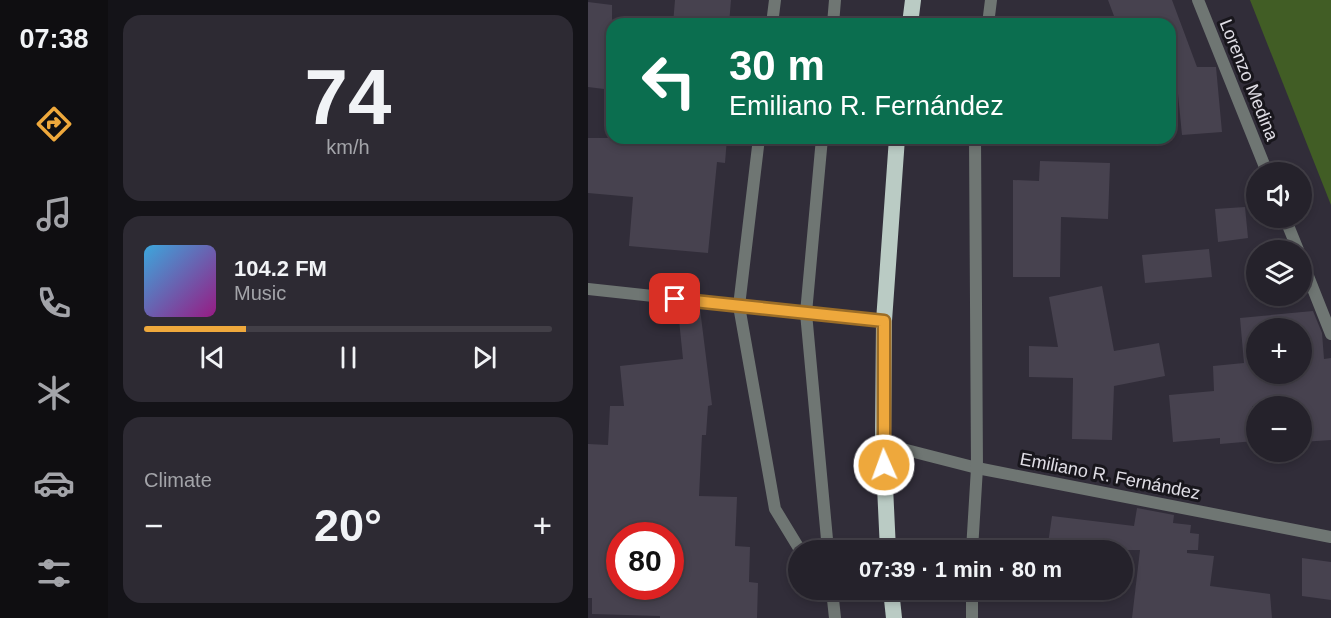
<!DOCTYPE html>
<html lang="en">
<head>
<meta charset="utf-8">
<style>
	body { margin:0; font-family:Helvetica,sans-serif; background:#2d2a33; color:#f1f3f6; height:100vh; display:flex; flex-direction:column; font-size:22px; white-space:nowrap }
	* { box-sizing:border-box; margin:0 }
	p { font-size:20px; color:#a3a4a9 }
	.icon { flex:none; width:33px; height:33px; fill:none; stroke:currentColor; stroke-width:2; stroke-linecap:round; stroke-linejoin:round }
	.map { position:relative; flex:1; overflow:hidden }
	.side { display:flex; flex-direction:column; gap:15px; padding:15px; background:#141318; width:480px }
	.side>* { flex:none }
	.hud { position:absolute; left:18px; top:18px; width:570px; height:126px; border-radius:18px; box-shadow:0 3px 9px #0003,0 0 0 2px #423f47; background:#0b6e4f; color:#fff; overflow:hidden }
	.controls { position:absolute; left:658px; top:162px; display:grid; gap:12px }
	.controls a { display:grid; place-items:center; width:66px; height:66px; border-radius:50%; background:#25222b; box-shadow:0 3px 9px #0003,0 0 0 2px #423f47; font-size:30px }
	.speed { position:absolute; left:18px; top:522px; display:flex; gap:12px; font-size:30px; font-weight:700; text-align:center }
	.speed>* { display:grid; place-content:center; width:78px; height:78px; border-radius:50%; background:#25222b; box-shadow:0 3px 9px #0003,0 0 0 2px #423f47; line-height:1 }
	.speed .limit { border:9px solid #d22; background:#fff; color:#111 }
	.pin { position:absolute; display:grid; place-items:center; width:51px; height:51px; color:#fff; margin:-26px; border-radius:12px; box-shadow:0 3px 9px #0006 }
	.me { position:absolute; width:66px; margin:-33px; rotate:358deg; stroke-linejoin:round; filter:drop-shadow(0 0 4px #0008) }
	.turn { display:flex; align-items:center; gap:21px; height:126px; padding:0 24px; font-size:27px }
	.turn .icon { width:78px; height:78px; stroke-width:2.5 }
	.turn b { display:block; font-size:42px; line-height:51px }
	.big { font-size:45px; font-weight:700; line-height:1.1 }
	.side .card { flex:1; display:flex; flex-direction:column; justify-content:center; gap:9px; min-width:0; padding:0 21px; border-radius:18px; background:#2d2a33 }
	.side .dial { align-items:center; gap:0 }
	.dial b { font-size:78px; line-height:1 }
	.song { display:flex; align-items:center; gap:18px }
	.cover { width:72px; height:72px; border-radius:9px; background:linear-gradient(135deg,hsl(200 70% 55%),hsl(310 70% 35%)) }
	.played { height:6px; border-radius:3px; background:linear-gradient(90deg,#eea83c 25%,#423f47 25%) }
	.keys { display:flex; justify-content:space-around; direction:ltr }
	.heat { display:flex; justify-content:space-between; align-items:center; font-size:33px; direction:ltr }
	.trip { position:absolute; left:200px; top:540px; width:345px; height:60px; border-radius:30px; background:#25222b; box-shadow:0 3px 9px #0003,0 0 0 2px #423f47; font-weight:700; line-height:60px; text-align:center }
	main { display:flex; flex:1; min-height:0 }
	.tab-bar { display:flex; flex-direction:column; width:108px; justify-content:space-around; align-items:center; background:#0f0e11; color:#a3a4a9 }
	.tab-bar .icon { width:42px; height:42px }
	.tab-bar .active { color:#eea83c }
	.tab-bar b { font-size:27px; color:#f1f3f6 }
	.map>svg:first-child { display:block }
</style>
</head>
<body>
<main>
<nav class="tab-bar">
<b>07:38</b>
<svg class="icon active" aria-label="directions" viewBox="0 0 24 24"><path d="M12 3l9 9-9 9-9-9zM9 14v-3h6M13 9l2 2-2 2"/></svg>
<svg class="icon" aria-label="music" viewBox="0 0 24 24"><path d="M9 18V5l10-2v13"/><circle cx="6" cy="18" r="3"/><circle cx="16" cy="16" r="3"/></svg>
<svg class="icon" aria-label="phone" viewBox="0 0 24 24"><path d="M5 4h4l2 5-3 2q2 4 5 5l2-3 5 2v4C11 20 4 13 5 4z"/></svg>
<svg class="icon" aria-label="climate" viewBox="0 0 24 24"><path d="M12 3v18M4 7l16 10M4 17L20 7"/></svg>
<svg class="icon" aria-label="car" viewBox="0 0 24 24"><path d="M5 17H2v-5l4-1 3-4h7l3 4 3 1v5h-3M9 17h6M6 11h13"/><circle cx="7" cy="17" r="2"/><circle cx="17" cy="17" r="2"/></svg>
<svg class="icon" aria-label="filters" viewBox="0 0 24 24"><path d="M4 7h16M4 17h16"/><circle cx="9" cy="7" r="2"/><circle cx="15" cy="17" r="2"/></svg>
</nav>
<section class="side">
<div class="card dial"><b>74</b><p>km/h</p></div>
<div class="card">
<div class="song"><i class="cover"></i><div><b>104.2 FM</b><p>Music</p></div></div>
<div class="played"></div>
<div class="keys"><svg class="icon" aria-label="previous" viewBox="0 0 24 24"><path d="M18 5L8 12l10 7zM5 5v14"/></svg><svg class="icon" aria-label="pause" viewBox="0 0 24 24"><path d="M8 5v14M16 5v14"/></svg><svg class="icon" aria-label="next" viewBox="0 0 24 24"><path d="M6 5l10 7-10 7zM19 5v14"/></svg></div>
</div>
<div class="card"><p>Climate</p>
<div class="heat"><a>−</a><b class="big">20°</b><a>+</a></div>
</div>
</section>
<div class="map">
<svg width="743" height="618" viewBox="0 0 743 618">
	<rect width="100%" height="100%" fill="#312d39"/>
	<path fill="#415d25" d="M662,0H743V205Z"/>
	<g fill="#47424f" fill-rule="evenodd">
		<path d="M87,0H143L141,24H85Z"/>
		<path d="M520,0H584L609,67H628L634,132L594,135L590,94H582V24H529Z"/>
		<path d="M0,2L24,5V90L0,87Z"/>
		<path d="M0,138H139L137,163L129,162L120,253L41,246L45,197L0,193Z"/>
		<path d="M452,161L522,163L520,219L473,217L472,277H425V180L451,181Z"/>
		<path d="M657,207L660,238L630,242L627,209Z"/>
		<path d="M621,249L624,277L557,283L554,255Z"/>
		<path d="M514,286L526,351L571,343L577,376L526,386L524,440L484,439L485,378L441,377V346L470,347L461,297Z"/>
		<path d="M101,308L112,309L124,405L120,406L118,435H114L111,496L149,497L147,546L162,547L161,582L170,583L169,618H72V616L4,614V598H0V444L20,445L22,406H36L32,366L95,359L90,310ZM32,536H82V586H32Z"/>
		<path d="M725,311L734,333L736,359L743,358V440L714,442V406H664L667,441L632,444V438L585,442L581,395L626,391L625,366L656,363L652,318ZM669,328H714V374H669Z"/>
		<path d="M549,508L586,515L585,523L603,525L602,533L611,534L610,550H599V553L626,556L622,586L682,594L684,618H544L552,550H511L460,544L464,516L546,526Z"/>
		<path d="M714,558L743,562V600L714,596Z"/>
	</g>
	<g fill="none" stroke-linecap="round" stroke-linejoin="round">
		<g stroke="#6f7673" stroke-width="12">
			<path d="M610,0L679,172"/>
			<path d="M184,24L187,0"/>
			<path d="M245,24L247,0"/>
			<path d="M400,24L403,0"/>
			<path d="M171,138L151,306L187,509L212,550"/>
			<path d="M234,138L218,313L240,550"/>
			<path d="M697,218L710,250"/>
			<path d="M714,261L743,334"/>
			<path d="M0,289L296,321"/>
			<path d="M295,444L389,468L743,537"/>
			<path d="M384,550L389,468L387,138"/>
			<path d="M244,590L247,618"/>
			<path d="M384,618V590"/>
		</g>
		<g stroke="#bacbc4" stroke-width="16">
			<path d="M322,24L325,0"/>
			<path d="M300,550L295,444L296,321L309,138"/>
			<path d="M303,590L306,618"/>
		</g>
	</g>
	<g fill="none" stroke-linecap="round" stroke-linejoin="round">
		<defs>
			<path id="route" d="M87,299L296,321V465"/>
		</defs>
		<use href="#route" stroke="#9b6d27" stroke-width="15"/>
		<use href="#route" stroke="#eea83c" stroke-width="10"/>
	</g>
	<g text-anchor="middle" stroke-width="6" stroke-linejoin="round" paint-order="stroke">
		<g font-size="18" fill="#e0dee6" stroke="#18161c">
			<text transform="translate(661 80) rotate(68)" y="6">Lorenzo Medina</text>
			<text transform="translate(522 476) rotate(11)" y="6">Emiliano R. Fernández</text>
		</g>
	</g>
</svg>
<div class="controls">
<a><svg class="icon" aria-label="sound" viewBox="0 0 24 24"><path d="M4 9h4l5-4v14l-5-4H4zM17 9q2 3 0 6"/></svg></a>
<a><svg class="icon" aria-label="layers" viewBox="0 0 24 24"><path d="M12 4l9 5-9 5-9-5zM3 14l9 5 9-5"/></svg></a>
<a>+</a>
<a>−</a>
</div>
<div class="speed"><div class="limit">80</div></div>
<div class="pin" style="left:87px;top:299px;background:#d93025"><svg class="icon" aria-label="arrive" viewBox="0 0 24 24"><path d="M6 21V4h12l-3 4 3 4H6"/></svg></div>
<svg class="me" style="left:296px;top:465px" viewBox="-20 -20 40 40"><circle r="17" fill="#eea83c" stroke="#fff" stroke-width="3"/><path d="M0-11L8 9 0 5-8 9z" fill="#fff"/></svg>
<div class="trip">07:39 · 1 min · 80 m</div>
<div class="hud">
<div class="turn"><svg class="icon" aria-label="left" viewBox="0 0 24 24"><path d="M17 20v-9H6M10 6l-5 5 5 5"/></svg><div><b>30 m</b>Emiliano R. Fernández</div></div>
</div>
</div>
</main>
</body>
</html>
